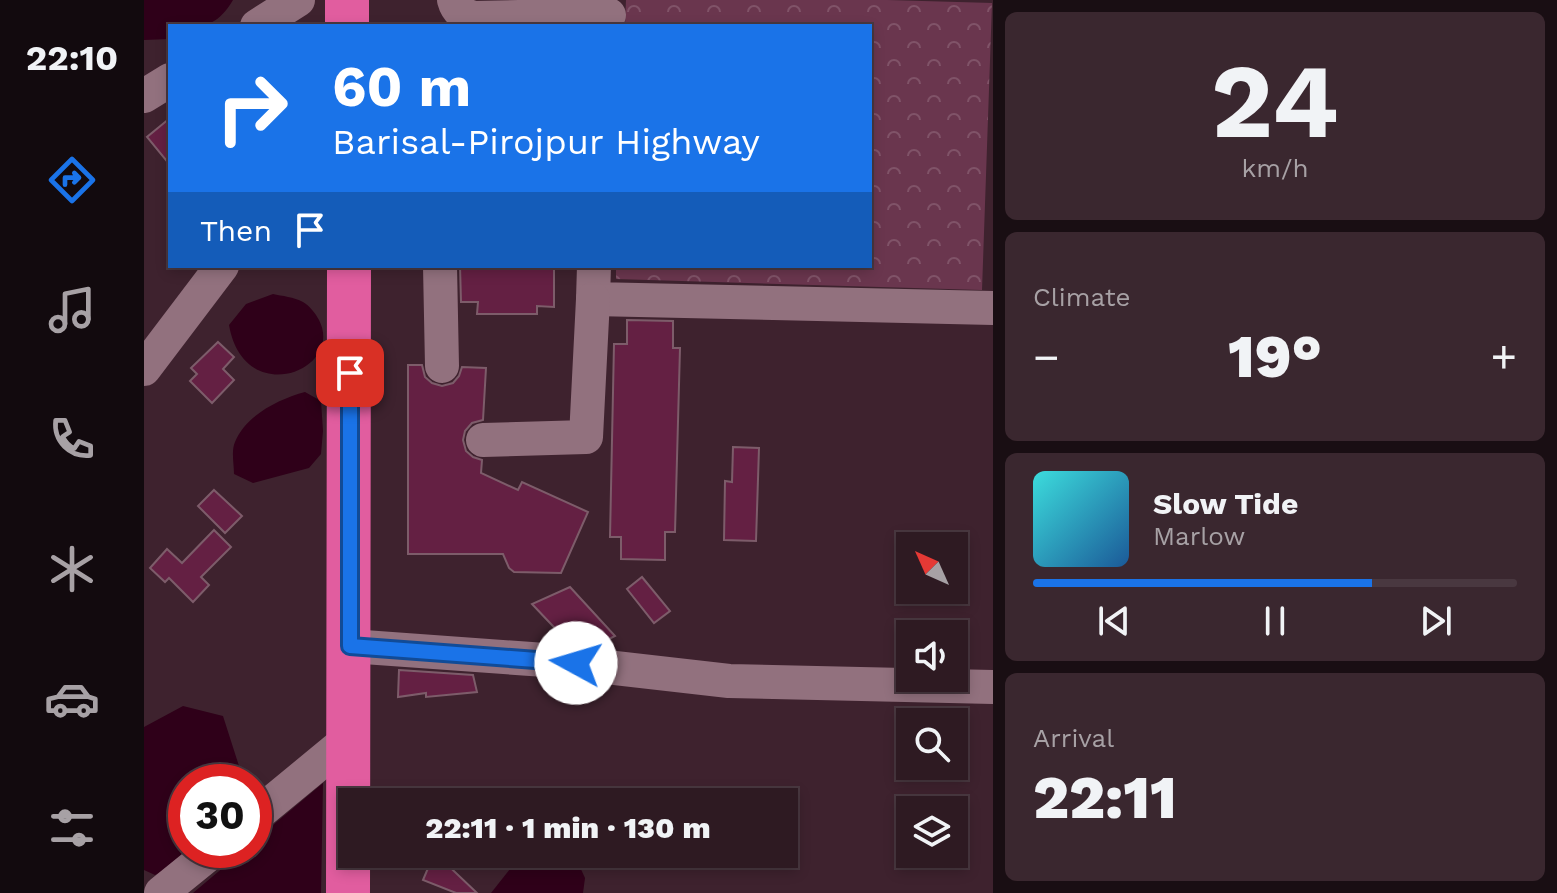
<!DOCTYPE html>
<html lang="en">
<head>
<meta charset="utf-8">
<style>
	body { margin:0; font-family:"Work Sans",sans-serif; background:#3a272f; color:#f1f3f6; height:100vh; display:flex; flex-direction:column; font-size:30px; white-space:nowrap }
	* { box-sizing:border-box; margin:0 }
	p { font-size:26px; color:#a7a1a5 }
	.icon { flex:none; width:44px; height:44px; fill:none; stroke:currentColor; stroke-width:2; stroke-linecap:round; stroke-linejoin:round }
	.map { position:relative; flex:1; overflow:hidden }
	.sheet { display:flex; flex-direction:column; gap:12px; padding:12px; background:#190e13; width:564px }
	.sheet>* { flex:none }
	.top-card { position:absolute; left:24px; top:24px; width:704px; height:244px; border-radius:0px; box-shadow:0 4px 12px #0003,0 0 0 2px #493840; background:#1a73e8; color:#fff; overflow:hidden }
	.needle { width:52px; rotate:315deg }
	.fabs { position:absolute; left:752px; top:532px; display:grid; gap:16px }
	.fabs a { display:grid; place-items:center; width:72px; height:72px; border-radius:0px; background:#2e1a22; box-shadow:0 4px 12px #0003,0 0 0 2px #493840; font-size:40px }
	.speed { position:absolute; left:24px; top:764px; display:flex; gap:16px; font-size:40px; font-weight:700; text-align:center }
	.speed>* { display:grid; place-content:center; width:104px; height:104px; border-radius:50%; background:#2e1a22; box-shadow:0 4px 12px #0003,0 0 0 2px #493840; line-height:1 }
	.speed .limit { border:12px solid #d22; background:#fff; color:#111 }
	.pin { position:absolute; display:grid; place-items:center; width:68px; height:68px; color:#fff; margin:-34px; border-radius:16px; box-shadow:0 4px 12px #0006 }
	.me { position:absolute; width:88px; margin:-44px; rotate:276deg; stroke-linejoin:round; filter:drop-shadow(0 0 6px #0008) }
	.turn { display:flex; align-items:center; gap:28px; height:168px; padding:0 32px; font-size:36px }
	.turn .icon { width:104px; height:104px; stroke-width:2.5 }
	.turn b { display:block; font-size:56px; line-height:68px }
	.then { display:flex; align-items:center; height:76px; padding:0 32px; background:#0003; gap:16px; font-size:30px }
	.big { font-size:60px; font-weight:800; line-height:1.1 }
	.sheet .card { flex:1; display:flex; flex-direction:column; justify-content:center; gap:12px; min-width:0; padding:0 28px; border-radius:12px; background:#3a272f }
	.sheet .dial { align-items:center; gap:0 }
	.dial b { font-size:104px; line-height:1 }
	.song { display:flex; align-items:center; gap:24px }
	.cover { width:96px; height:96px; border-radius:12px; background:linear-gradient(135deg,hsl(180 70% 55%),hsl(210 70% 35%)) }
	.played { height:8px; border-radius:4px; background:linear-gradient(90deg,#1a73e8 70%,#493840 70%) }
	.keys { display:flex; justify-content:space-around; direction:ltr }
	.heat { display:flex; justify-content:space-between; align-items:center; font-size:44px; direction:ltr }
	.trip { position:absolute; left:194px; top:788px; width:460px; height:80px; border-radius:0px; background:#2e1a22; box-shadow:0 4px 12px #0003,0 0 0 2px #493840; font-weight:800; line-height:80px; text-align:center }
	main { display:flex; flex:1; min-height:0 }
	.tab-bar { display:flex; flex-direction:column; width:144px; justify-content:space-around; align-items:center; background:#120a0e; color:#a7a1a5 }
	.tab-bar .icon { width:56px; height:56px }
	.tab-bar .active { color:#1a73e8 }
	.tab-bar b { font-size:36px; color:#f1f3f6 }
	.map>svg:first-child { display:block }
</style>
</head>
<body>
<main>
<nav class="tab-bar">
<b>22:10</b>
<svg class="icon active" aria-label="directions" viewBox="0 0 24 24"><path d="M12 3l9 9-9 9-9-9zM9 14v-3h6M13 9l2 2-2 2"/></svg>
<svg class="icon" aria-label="music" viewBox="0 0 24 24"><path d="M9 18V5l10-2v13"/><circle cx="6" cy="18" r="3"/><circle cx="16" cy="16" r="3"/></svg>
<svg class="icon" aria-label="phone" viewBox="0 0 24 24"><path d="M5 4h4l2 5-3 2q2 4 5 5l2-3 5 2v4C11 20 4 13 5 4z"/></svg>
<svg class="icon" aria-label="climate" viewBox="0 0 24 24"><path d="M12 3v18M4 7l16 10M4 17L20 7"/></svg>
<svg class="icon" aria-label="car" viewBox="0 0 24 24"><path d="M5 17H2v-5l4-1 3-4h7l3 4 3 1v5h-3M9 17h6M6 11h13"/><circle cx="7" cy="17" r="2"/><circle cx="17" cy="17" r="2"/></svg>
<svg class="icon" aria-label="filters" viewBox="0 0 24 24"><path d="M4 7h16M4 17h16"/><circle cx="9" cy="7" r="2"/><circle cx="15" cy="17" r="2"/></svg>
</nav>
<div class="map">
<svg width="849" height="893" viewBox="0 0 849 893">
	<defs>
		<pattern id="forest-crowns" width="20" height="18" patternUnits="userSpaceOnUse" patternTransform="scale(2)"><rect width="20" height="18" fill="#6a364e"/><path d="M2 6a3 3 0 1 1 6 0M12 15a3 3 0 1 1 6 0" fill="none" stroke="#805368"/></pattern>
	</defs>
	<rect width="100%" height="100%" fill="#3e222e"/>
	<path fill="url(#forest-crowns)" d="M482,0H743L848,3L838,290L472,279V266H726V26H481Z"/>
	<g fill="#2f0019">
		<path d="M0,0H89C71,30 57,26 26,26V39L0,40Z"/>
		<path d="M129,294C138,296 150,297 159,302C165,305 172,314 175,320C201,370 100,410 85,325L102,304Z"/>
		<path d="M161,392L177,401L179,431L177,454L165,468L109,483L90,474C90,464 87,451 91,442C102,415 135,399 161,392Z"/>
		<path d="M39,706L79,716L95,766L97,782H42V850H60L11,875L0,870V727Z"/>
		<path d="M179,783L177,893H49L100,850H110V841Z"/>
		<path d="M378,854H430L441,878L439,893H347Z"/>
	</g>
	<g fill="#642043" stroke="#7d5c6a" stroke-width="2">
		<path d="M26,118V165L3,137Z"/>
		<path d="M316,266H410V307L393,306V314H333L334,302H317Z"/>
		<path d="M483,320L529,321V348H536L531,532H521V560L477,559V537H466L470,344H483Z"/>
		<path d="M74,342L90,357L79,369L90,380L68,403L46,381L53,374L47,368Z"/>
		<path d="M264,365H278L281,377L288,383L298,386L309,383L315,376L318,367L342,368L339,420L328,423L321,431L319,440L322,451L329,457L338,460L337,473L374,490L378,482L444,512L417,573L370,572L365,568L359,554H264Z"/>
		<path d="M589,447L615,448L612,541L580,540L581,481L588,482Z"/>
		<path d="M70,490L98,516L81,533L54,506Z"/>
		<path d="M70,530L87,547L57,577L65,585L49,602L25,578L21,582L6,568L23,549L38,563Z"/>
		<path d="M498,577L526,611L510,623L483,589Z"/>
		<path d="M426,587L471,636L452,646L425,643L388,604Z"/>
		<path d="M255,670L329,675L333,692L282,697V693L254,697Z"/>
		<path d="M290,854H292L333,893H312L279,880Z"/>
	</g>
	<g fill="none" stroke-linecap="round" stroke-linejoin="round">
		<g stroke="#92717e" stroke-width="34">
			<path d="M310,0C313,11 319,15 330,18L465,15"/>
			<path d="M113,26L154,0"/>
			<path d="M0,96L26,80"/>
			<path d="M296,266L298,366"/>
			<path d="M450,266L449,299L849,308"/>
			<path d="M0,369L78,266"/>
			<path d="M339,440L442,437L449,299"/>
			<path d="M206,646L401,660L585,681L849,687"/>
			<path d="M110,817L206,738"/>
			<path d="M17,893L70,850"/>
		</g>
		<g stroke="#e15d9f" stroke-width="44">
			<path d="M203,0V26"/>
			<path d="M204,893L205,266"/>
		</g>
	</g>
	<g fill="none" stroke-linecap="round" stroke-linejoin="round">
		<defs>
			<path id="route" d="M206,373V646L432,663"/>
		</defs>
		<use href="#route" stroke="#114b97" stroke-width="20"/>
		<use href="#route" stroke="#1a73e8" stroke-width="14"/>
	</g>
</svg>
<div class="fabs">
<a><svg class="needle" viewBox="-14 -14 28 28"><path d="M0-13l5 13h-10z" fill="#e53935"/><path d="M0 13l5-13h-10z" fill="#a7a1a5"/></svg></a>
<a><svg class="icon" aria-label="sound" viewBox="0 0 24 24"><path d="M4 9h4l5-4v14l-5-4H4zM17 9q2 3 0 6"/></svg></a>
<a><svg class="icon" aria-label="search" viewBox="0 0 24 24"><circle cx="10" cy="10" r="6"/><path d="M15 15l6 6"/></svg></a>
<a><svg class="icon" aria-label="layers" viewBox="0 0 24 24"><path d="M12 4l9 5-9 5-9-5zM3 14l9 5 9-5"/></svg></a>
</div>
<div class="speed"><div class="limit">30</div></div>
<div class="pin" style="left:206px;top:373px;background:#d93025"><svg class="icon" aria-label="arrive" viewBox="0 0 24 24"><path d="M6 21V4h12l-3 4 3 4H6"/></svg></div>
<svg class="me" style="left:432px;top:663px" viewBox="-20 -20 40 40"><circle r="19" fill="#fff"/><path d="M0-13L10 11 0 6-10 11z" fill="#1a73e8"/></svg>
<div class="trip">22:11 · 1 min · 130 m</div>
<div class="top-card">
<div class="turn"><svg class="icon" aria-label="right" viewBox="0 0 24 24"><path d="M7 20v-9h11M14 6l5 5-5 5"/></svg><div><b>60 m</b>Barisal-Pirojpur Highway</div></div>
<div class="then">Then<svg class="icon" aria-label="arrive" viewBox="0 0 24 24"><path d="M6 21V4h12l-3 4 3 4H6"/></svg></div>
</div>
</div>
<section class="sheet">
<div class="card dial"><b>24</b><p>km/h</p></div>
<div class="card"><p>Climate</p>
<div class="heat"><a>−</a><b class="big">19°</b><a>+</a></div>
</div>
<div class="card">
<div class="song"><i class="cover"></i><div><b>Slow Tide</b><p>Marlow</p></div></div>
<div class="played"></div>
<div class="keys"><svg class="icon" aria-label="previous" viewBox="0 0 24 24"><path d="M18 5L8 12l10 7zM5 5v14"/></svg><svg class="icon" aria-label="pause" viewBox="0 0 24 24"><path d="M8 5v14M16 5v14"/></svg><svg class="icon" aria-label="next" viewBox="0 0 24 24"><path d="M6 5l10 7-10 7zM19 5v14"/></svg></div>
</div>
<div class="card"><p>Arrival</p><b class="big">22:11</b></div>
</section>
</main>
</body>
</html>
